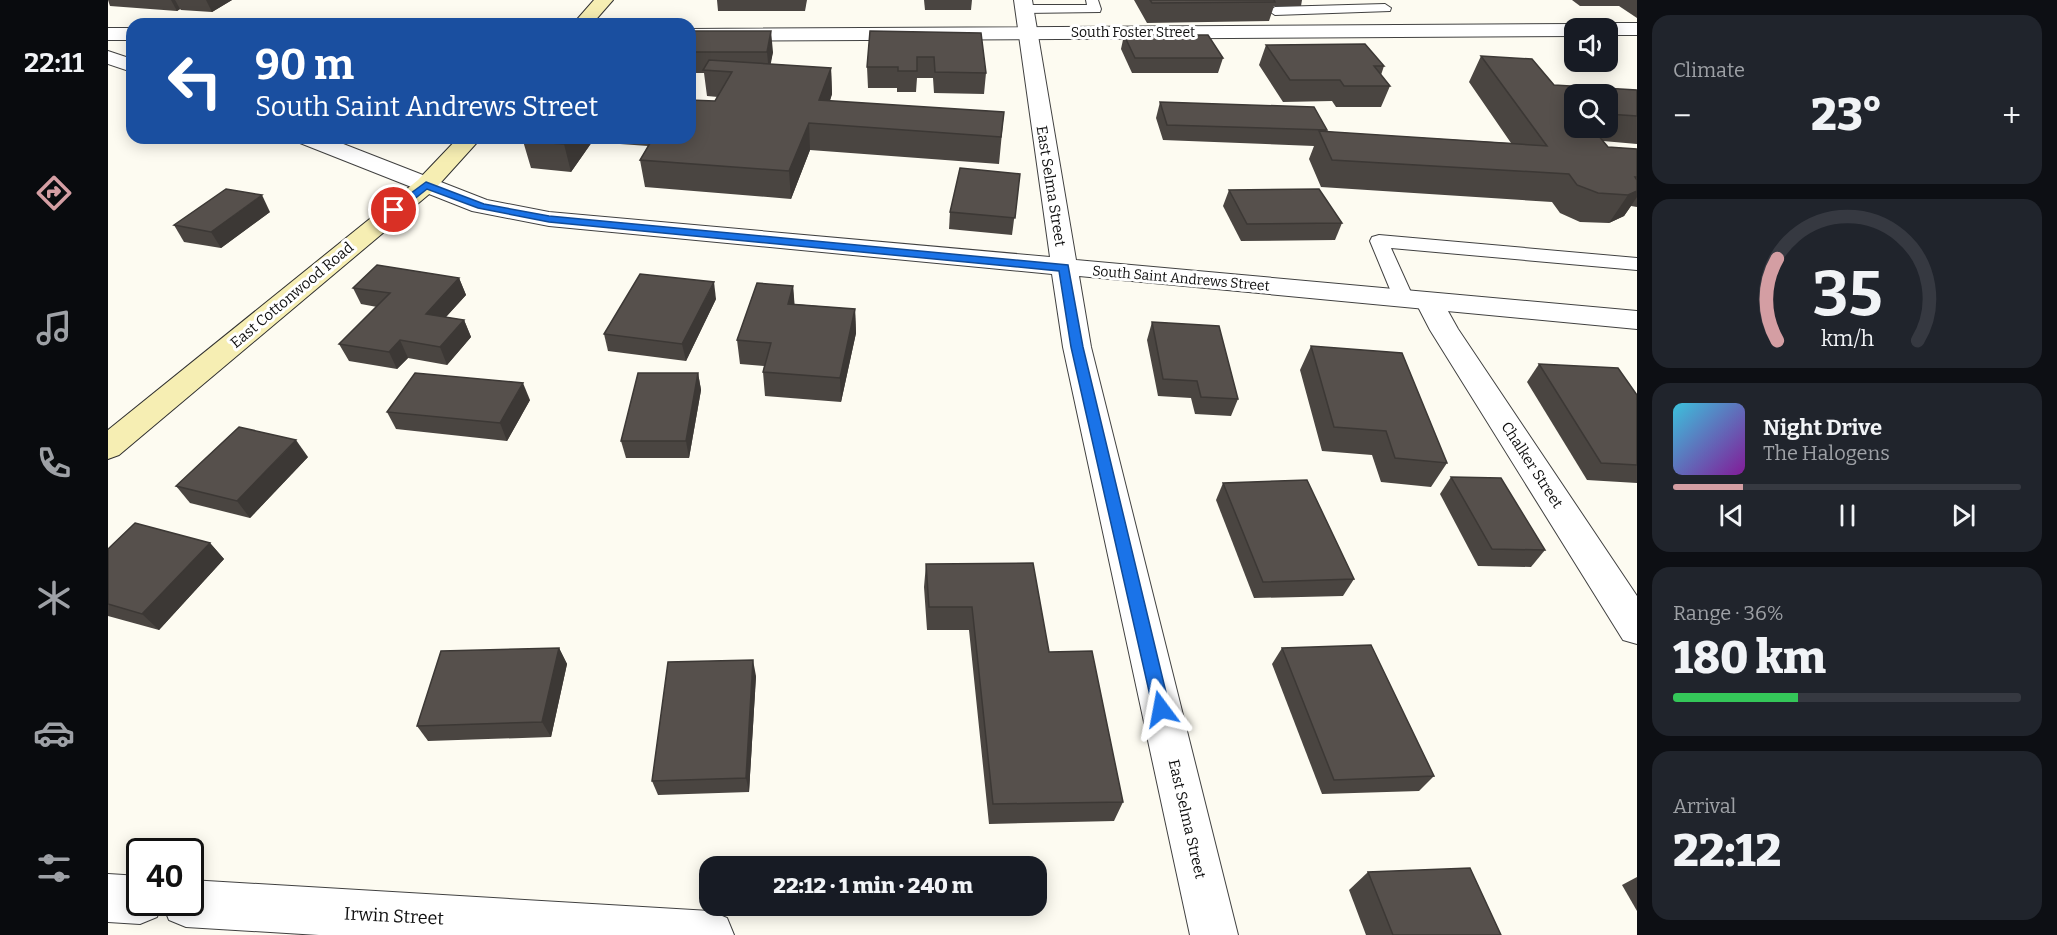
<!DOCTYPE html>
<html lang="en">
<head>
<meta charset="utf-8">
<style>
	body { margin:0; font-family:Bitter,serif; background:#20242c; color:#f1f3f6; height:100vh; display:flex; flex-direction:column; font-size:22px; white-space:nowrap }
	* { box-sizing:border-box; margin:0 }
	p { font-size:20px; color:#9ea1a6 }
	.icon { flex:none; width:33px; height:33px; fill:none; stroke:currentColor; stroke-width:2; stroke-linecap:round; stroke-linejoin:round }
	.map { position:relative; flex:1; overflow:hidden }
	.sheet { display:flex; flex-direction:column; gap:15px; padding:15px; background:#0d0f14; width:420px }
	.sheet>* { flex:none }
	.top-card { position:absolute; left:18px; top:18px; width:570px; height:126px; border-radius:18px; box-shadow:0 3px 15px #0003; background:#1a4fa0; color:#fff; overflow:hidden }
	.tools { position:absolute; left:1456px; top:18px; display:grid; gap:12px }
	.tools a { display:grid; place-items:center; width:54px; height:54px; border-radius:12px; background:#171b24; box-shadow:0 3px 15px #0003; font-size:30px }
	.speed { position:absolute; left:18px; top:838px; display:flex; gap:12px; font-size:30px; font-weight:700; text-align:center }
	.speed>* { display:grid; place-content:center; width:78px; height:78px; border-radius:50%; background:#171b24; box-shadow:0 3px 15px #0003; line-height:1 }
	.speed .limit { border:3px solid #111; border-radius:9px; background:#fff; color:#111 }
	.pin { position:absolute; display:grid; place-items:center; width:51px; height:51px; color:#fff; margin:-26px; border:3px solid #fff; border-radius:50%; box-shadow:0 2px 6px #0007 }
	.me { position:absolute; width:66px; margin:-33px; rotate:347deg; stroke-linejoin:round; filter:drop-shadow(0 0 4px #0008) }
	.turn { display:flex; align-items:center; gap:21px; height:126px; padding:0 30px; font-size:27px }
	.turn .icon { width:78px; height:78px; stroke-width:2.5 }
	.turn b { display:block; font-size:42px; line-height:51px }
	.big { font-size:45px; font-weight:800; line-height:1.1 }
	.sheet .card { flex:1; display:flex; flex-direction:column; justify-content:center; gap:9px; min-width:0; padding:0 21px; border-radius:18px; background:#20242c }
	.sheet .dial { align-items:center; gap:0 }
	.dial svg { height:156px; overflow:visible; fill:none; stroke:#363941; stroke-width:7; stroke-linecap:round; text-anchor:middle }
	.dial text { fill:#f1f3f6; stroke:none }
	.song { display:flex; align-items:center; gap:18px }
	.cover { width:72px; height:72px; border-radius:9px; background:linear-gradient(135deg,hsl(190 70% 55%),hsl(290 70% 35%)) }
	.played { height:6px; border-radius:3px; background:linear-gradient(90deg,#d49ea3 20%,#363941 20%) }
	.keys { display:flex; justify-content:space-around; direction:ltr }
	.heat { display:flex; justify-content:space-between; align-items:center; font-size:33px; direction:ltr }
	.charge { height:9px; border-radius:4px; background:linear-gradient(90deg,#34c759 36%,#363941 0) }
	.trip { position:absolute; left:591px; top:856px; width:348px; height:60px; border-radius:18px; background:#171b24; box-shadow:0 3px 15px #0003; font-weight:800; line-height:60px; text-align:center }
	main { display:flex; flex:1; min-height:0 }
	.menu { display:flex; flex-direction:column; width:108px; justify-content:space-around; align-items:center; background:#090b0e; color:#9ea1a6 }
	.menu .icon { width:42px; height:42px }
	.menu .selected { color:#d49ea3 }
	.menu b { font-size:27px; color:#f1f3f6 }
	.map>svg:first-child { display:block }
</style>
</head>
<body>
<main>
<nav class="menu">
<b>22:11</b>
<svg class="icon selected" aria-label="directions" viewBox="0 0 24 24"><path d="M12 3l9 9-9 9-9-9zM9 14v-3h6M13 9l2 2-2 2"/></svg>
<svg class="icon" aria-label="music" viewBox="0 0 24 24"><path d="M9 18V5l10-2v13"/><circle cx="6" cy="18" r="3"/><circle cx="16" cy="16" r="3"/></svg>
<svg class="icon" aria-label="phone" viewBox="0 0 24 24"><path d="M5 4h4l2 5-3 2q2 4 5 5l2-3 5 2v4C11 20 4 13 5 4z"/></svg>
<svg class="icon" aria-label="climate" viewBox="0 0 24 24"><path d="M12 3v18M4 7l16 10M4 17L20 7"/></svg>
<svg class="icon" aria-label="car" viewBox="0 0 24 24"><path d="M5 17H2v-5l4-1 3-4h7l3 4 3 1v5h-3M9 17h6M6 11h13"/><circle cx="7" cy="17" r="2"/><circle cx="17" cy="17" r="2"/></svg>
<svg class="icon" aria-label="filters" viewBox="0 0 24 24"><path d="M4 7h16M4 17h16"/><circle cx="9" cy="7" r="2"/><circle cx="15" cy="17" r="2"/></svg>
</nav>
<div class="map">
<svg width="1529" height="935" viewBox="0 0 1529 935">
	<rect width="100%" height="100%" fill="#fdfbf1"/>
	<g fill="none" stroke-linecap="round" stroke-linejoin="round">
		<defs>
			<g id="service">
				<path d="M978,0H990L993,9L992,12L917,13L911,9L917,5H979Z"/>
				<path d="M1277,4L1283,8L1282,11L1167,15L1161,11L1167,7Z"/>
				<path d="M1271,235L1529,258V270L1283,248L1306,299L1303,303H1289L1286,299L1262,241L1264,237Z"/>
			</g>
			<g id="minor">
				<path d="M1500,23H1529V35H1500V28H1491L1493,25Z"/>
				<path d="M1467,24L1475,28H1467V36L582,41V29Z"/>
				<rect x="0" y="28" width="24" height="12"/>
				<path d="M1321,293L1331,295L1350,329L1529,596V644L1515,640L1322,330L1307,301L1311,295Z"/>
				<path d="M0,874L32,876V903H82V880L602,911L619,918L626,935H211L78,927L61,920L54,903L49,917L32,924L0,922Z"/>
			</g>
			<g id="tertiary">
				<path d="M906,0H924L968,260L1529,311V329L971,276L983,347L1130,935H1082L955,347L944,274L441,226L364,211L192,143L189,138H220L379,200L441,212L942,257Z"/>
				<path d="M0,51L24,59V72L0,64Z"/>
			</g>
			<g id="secondary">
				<path d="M486,0H505L484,24H465Z"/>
				<path d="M350,138H373L326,190L11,455L0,459V430L310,180Z"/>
			</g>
		</defs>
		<use href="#service" stroke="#414141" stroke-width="2"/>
		<use href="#minor" stroke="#414141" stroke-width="2"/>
		<use href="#tertiary" stroke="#414141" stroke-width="2"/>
		<use href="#secondary" stroke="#303030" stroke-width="2"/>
		<use href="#service" fill="#fff" fill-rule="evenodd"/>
		<use href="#minor" fill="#fff" fill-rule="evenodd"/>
		<use href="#tertiary" fill="#fff" fill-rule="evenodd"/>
		<use href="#secondary" fill="#f6eeb3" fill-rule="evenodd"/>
	</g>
	<g fill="#4a4541" fill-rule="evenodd">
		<path d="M0,0H124L104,12L73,10L72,9L69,11L2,6Z"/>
		<path d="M609,0H699L697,11H610Z"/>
		<path d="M816,0H864L863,10H817Z"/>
		<path d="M1026,0H1194L1193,6H1166L1161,21L1039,23Z"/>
		<path d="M1464,0H1529V18L1511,6H1472Z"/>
		<path d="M582,31L665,52L662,64L723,68L724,94L722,101L896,112L891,164L702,150L683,199L537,187L532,160L540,146L484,142L463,172L423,168L415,141L418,138H582L610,97L599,96L596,73H582Z"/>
		<path d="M762,31L878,73L876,94L826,93L825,78H809L808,92H789V88H760L759,67Z"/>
		<path d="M1016,35L1115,58L1110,73H1024L1013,49Z"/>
		<path d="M1158,45L1276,66L1273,75L1282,86L1273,107H1228L1224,101L1175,102L1151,65Z"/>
		<path d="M1373,56L1446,85L1529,90V144L1495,141L1500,147L1529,149V207L1523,206L1516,216L1501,223L1472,222L1452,213L1444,202L1213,187L1201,159L1206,146L1055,140L1048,118L1052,102L1219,130L1218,132L1403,143L1361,82ZM1467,94H1500V128H1467Z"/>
		<path d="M912,174L904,235L841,229L842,212Z"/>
		<path d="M1121,190L1234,223L1227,240L1133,241L1115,206Z"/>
		<path d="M162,212L113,248L76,242L66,225Z"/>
		<path d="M351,278L358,295L338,317L356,320L363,337L339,365L300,358L289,369L241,361L231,344L269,307L253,304L245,288Z"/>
		<path d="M685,286L686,304L747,309L748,333L733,402L657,396L655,372L656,366L632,364L629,340Z"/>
		<path d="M608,299L578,361L500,351L496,334Z"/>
		<path d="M1044,322L1130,399L1123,416L1087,414L1083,398L1050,396L1039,340Z"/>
		<path d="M1203,346L1339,463L1323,487L1273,482L1264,455L1214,451L1192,370Z"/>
		<path d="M1431,364L1529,395V483L1479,480L1419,382Z"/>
		<path d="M590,373L593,390L581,458H518L513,441Z"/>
		<path d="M422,400L399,441L288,429L279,412Z"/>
		<path d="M200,457L142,518L82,503L68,486Z"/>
		<path d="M1343,477L1437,550L1423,567L1370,566L1332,494Z"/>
		<path d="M1115,483L1246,579L1235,596L1146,598L1108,500Z"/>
		<path d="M102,543L116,559L51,630L0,616V549Z"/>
		<path d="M818,564L941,652L1015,802L1006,821L881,824L861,630H819L816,587Z"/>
		<path d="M451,648L459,664L443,737L320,741L309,726Z"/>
		<path d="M1174,648L1326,776L1311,791L1214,794L1164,664Z"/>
		<path d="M648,676L641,792L550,795L544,781Z"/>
		<path d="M1260,872L1393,935H1258L1241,890Z"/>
		<path d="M1529,877V911L1514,885Z"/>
	</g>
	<g fill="#3c3835">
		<path d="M63,0H67L72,9L69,11Z"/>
		<path d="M98,0H124L104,12Z"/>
		<path d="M663,31L665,52L661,73L659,52Z"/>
		<path d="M723,68L724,94L713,124L711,100Z"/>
		<path d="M701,123L702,150L683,199L681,171Z"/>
		<path d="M461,138H483L484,142L463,172L456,144Z"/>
		<path d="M1529,191V197L1516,216L1501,223L1520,195Z"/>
		<path d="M154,195L162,212L113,248L103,232Z"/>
		<path d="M351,278L358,295L325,331L318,314Z"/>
		<path d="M606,282L608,299L578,361L574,344Z"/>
		<path d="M685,286L687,309L680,304Z"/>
		<path d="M747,309L748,333L733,402L732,378Z"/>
		<path d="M356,320L363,337L339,365L332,347Z"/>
		<path d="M292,340L300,358L289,369L281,352Z"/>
		<path d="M590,373L593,390L581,458L578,441Z"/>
		<path d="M415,383L422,400L399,441L392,423Z"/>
		<path d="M188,440L200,457L142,518L129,501Z"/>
		<path d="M102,543L116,559L51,630L34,614Z"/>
		<path d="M451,648L459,664L443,737L434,722Z"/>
		<path d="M645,660L648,676L641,792L638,778Z"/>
	</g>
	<g fill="#56504c" stroke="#3c3835" stroke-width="1.5">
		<path d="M1042,0H1166L1167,2L1044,3Z"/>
		<path d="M582,31H663L659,52H582Z"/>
		<path d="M762,31L873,33L878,73L827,72L826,57H809V71H790V67H759Z"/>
		<path d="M1016,35H1100L1115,58H1027Z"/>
		<path d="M1257,44L1276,66H1266L1282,86H1236L1232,80H1182L1158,45Z"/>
		<path d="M1373,56L1424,59L1446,85L1529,90V116L1500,114V94H1467V128H1484L1500,147L1529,149V177H1527L1529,180V191L1520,195L1490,193L1469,185L1461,174L1224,160L1211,131L1439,146Z"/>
		<path d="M601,60L723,68L711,100L896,112L893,137L701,123L681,171L532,160L545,138H582V100L607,101L624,72L595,70Z"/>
		<path d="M1052,102L1206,107L1219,130L1059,125Z"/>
		<path d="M418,138H461L456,144L415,141Z"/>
		<path d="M852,168L912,174L907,218L842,212Z"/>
		<path d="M118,189L154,195L103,232L66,225Z"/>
		<path d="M1211,189L1234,223L1139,224L1121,190Z"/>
		<path d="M269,265L351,278L318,314L356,320L332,347L292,340L281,352L231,344L282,293L245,288Z"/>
		<path d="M532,274L606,282L574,344L496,334Z"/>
		<path d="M649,283L685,286L680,304L747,309L732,378L655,372L663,343L629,340Z"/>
		<path d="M1044,322L1111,326L1130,399L1093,397L1089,381L1055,379Z"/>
		<path d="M1203,346L1294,353L1339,463L1287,458L1278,431L1226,427Z"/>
		<path d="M1431,364L1510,368L1529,395V465L1493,463Z"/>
		<path d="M307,373L415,383L392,423L279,412Z"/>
		<path d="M530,373H590L578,441H513Z"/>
		<path d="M131,427L188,440L129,501L68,486Z"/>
		<path d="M1343,477L1393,478L1437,550L1384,549Z"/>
		<path d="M1199,480L1246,579L1155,582L1115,483Z"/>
		<path d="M27,523L102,543L34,614L0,604V549Z"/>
		<path d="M925,563L941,652L984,651L1015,802L885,804L864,607H821L818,564Z"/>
		<path d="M1263,645L1326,776L1226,780L1174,648Z"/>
		<path d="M451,648L434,722L309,726L333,651Z"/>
		<path d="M645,660L638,778L544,781L560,662Z"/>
		<path d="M1362,868L1393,935H1285L1260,872Z"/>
	</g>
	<path fill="#1a73e8" stroke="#114b97" stroke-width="1.5" d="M318,182L376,204L441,216L960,265L975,347L1062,709L1059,714L1053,717L1047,714L1045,709L963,347L951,271L441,222L370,208L319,189L290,212H283V208Z"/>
	<g text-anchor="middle" stroke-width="6" stroke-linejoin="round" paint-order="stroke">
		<g font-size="14" fill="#0e0e0e" stroke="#fff">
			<text x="1025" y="37">South Foster Street</text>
			<text transform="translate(1073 278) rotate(5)" y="5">South Saint Andrews Street</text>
		</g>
		<g font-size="15" fill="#0e0e0e" stroke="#fff">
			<text transform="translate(943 186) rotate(81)" y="5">East Selma Street</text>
			<text transform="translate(184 295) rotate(-40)" y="5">East Cottonwood Road</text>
			<text transform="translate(1424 465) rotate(57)" y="5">Chalker Street</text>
			<text transform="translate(1079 819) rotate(77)" y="5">East Selma Street</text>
		</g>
		<g font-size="18" fill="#0e0e0e" stroke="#fff">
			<text transform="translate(286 916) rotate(3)" y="6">Irwin Street</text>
		</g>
	</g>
</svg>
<div class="tools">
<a><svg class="icon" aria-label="sound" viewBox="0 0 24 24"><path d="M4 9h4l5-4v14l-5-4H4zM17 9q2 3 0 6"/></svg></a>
<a><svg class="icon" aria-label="search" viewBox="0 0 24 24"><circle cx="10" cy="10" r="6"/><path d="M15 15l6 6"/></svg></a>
</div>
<div class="speed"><div class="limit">40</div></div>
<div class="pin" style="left:286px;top:210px;background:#d93025"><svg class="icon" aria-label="arrive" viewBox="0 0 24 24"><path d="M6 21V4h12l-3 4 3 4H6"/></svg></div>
<svg class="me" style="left:1053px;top:709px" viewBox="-20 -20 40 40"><path d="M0-17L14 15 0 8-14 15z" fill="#1a73e8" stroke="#fff" stroke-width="4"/></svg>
<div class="trip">22:12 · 1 min · 240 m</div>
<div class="top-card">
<div class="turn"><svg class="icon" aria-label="left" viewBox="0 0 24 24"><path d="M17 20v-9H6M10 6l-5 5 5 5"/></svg><div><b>90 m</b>South Saint Andrews Street</div></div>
</div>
</div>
<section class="sheet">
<div class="card"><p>Climate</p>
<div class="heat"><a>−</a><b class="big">23°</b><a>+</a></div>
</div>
<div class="card dial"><svg viewBox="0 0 100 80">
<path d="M14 69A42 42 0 1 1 86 69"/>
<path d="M14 69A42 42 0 0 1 14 27" stroke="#d49ea3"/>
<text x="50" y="56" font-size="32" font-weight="700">35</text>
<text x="50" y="72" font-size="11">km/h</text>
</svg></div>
<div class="card">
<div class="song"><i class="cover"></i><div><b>Night Drive</b><p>The Halogens</p></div></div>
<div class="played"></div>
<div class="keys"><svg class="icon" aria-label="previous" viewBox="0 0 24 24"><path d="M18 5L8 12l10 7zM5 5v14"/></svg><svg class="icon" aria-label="pause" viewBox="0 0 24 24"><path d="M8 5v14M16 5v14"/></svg><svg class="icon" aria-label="next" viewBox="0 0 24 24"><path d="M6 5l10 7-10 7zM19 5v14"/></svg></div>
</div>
<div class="card"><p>Range · 36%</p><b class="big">180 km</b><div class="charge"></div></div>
<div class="card"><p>Arrival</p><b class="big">22:12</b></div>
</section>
</main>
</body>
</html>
